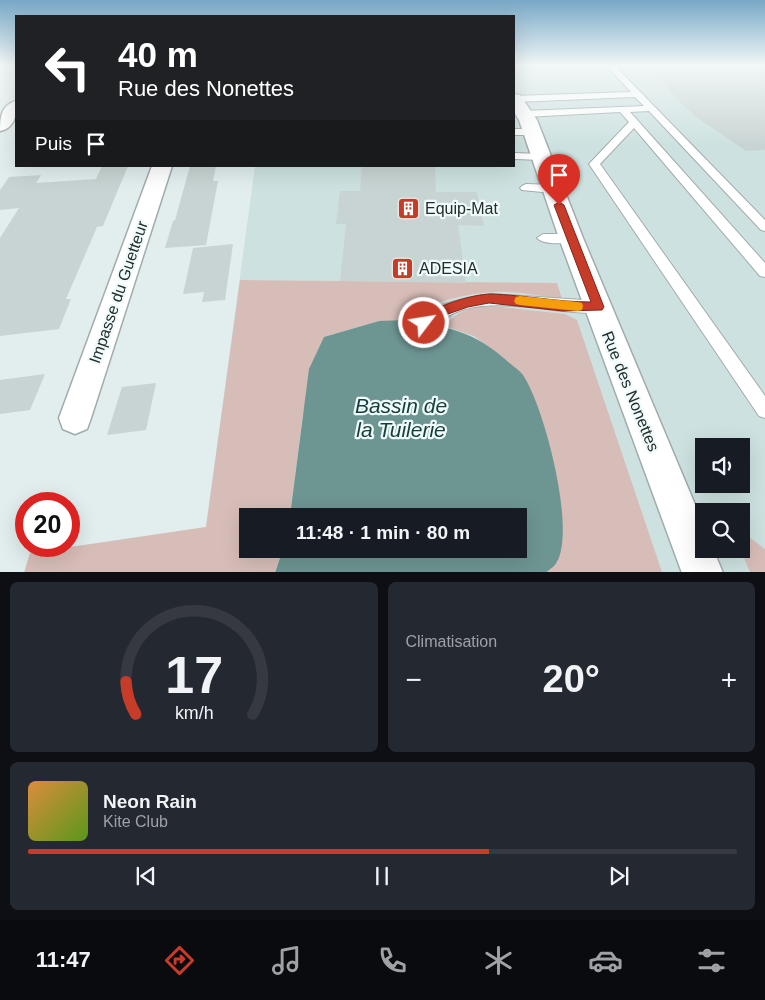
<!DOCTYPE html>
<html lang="fr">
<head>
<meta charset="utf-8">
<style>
	body { margin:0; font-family:Helvetica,sans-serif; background:#242831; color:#f1f3f6; height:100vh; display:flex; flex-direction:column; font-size:19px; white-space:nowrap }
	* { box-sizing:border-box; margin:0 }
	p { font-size:16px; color:#9ea1a6 }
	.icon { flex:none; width:28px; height:28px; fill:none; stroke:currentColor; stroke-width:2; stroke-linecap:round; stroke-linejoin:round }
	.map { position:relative; height:572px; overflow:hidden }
	.sheet { display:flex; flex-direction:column; gap:10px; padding:10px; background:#0d0f14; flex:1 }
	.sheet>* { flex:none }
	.hud { position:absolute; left:15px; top:15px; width:500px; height:152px; border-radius:0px; box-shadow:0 5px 20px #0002; background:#202124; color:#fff; overflow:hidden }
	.buttons { position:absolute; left:695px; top:438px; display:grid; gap:10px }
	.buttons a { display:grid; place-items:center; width:55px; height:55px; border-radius:0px; background:#171b24; box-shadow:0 5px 20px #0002; font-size:25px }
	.speed { position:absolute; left:15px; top:492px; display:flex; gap:10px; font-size:25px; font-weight:700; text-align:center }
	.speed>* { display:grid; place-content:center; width:65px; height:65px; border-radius:50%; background:#171b24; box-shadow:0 5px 20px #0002; line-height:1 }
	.speed .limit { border:8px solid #d22; background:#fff; color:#111 }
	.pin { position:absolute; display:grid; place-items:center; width:42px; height:42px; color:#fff; margin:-51px -21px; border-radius:50% 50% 50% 0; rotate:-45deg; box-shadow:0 0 5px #0007 }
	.pin .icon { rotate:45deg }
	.me { position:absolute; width:55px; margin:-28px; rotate:59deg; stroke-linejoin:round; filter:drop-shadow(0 0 4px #0008) }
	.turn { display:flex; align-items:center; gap:18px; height:105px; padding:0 20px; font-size:22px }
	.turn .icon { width:65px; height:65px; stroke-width:2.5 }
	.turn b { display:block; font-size:35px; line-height:42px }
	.then { display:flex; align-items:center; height:48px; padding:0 20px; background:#0003; gap:10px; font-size:19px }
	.big { font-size:38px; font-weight:700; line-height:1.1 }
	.sheet .tile { flex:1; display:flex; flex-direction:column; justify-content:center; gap:8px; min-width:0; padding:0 18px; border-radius:8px; background:#242831 }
	.sheet .dial { align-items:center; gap:0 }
	.dial svg { height:130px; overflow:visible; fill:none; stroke:#363941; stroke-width:7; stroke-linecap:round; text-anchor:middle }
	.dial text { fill:#f1f3f6; stroke:none }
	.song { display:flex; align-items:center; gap:15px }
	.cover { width:60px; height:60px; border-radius:8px; background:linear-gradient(135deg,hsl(30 70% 55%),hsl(90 70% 35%)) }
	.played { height:5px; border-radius:2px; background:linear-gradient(90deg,#c73b29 65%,#363941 65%) }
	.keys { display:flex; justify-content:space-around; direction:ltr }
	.heat { display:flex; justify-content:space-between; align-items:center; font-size:28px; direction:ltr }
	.sheet .tiles { flex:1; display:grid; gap:10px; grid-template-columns:1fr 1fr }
	.tile:last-child { grid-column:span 2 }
	.trip { position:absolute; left:239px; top:508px; width:288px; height:50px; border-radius:0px; background:#171b24; box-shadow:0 5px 20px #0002; font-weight:700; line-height:50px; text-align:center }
	.dock { display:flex; height:80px; justify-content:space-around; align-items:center; background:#090b0e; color:#9ea1a6 }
	.dock .icon { width:35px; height:35px }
	.dock .on { color:#c73b29 }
	.dock b { font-size:22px; color:#f1f3f6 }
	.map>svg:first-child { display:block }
</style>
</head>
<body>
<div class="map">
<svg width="765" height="573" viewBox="0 0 765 573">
	<rect width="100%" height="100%" fill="#e1eeed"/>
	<path fill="#cde2e0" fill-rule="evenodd" d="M514,65H765V572L24,573L30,553L206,527L255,166H514ZM704,446H741V484H704ZM704,511H741V549H704ZM248,516H518V549H248Z"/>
	<g fill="#d7bdb8">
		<path d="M240,280L557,283L562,299C540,296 517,291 495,292C465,293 436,303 407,312L426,321L424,323L379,321L324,337L303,413L290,516H248V549H283L275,572L24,573L30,553L206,527Z"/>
		<path d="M492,306L565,314L577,320L662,572H547L558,562L552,456L540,414L523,375L474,336L441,325C448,323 450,320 455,316C465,308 479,307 492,306Z"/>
		<path d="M741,531L765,549V572H750L740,549H741Z"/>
	</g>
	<path fill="#6d9592" d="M406,320C446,326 475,332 506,360C511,365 519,370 523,375C544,406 576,528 557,562C555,566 550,569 547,572L275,573L283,549H518V516H290L309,369L324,337L379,321Z"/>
	<g fill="#c8d4d3">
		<path d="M648,65H765V150L746,151L695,116L677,99Z"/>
		<path d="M102,166H128L103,226L97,227L66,299H71L59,329L0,336V238L19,208L0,210V190L9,177L41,175L36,183L96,179Z"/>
		<path d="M190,166H216L213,181H218L206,245L165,248L173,221L175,220Z"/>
		<path d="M362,166H435L436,192H477L484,226L458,225L466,283L340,281L346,224H336L340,191H360Z"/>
		<path d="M233,244L225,300L202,302L204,292L183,294L193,248Z"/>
		<path d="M45,374L30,410L0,414V380Z"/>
		<path d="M156,383L146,430L107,435L122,387Z"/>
	</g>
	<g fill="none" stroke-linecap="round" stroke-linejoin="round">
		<defs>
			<g id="lane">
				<path d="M606,65H614L765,220V231L761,230L649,111L630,112L765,263V277L760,276L634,128L600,164L765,396V418L759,416L589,164L629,122L620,112L524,117L519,114L524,111L644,106L635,97L514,102V96L631,92Z"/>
				<path d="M514,129H532L537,132L532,135H514Z"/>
				<path d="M514,153L541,154L546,157L541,160L516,159H514Z"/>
				<path d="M526,184L553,185L559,189L553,193L522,190L520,188L522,186Z"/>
				<path d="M543,234H571L577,238C571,245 543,245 537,238Z"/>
				<path d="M492,294L598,301L603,303L605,307L603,311L594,313C552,313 502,298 462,310C448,314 438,324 424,329L419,327L417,323C426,304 473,296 492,294Z"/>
			</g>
			<g id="street">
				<path d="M514,94L520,95L537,120L583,238L704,526V549H713L723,573H682L559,238L519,120L514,112Z"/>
				<path d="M16,101C17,114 15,128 0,131C0,118 1,105 16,101Z"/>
				<path d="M152,166H172L91,418L87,429L75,434L63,429L59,418Z"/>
			</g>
		</defs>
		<use href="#lane" stroke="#a1acac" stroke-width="2"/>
		<use href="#street" stroke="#a1acac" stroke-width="3"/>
		<use href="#lane" fill="#fff" fill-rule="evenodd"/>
		<use href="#street" fill="#fff" fill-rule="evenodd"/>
	</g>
	<linearGradient id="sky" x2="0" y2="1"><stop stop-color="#77a8c6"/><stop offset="0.45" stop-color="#f2f7f7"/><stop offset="1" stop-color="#f2f7f7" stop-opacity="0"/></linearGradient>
	<rect width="765" height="145" fill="url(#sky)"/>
	<path fill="#c73b29" stroke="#81261b" d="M559,202L564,205L604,307L602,310L563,311L489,303L468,307L445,315L428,326H420L418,323C426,307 474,294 491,294C524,295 557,302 591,302L554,205Z"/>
	<path fill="#f59e0b" d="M520,296L578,302L582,303L583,306L582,310L578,311L520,305L516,304L514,301L516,297Z"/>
	<defs>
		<symbol id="building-square" viewBox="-11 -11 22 22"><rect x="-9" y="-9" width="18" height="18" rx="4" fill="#c73b29" stroke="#eefbfa"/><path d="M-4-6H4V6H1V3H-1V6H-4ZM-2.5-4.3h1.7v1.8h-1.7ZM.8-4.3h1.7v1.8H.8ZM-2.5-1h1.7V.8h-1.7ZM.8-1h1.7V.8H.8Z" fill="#fff"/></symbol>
	</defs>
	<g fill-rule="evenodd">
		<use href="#building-square" x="396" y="196" width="25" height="25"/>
		<use href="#building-square" x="390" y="256" width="25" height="25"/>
	</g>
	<g text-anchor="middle" stroke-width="4.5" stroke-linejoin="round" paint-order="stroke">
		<g font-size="16" fill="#262b2b" stroke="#eefbfa" text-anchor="start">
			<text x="425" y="214">Equip-Mat</text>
			<text x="419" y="274">ADESIA</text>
		</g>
		<g font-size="16" fill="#262b2b" stroke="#eefbfa">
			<text transform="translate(118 292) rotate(-71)" y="6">Impasse du Guetteur</text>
			<text transform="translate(631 391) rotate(68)" y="6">Rue des Nonettes</text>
		</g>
		<g font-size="21" font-style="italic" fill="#153d3b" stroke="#eefbfa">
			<text x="401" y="413">Bassin de<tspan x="401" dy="24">la Tuilerie</tspan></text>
		</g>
	</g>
</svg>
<div class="buttons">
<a><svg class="icon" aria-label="sound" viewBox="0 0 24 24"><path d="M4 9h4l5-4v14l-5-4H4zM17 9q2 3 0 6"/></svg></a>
<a><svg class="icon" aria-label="search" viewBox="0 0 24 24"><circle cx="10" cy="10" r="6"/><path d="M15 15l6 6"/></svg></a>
</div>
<div class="speed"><div class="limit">20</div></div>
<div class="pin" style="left:559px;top:205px;background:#d93025"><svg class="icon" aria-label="arrive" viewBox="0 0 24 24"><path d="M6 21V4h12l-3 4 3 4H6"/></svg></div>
<svg class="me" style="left:424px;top:323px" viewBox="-20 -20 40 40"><circle r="17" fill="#c73b29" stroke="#fff" stroke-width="3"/><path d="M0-11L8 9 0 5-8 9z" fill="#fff"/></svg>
<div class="trip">11:48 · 1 min · 80 m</div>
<div class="hud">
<div class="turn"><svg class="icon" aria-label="left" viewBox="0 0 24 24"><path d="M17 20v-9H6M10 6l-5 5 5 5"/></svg><div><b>40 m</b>Rue des Nonettes</div></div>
<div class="then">Puis<svg class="icon" aria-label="arrive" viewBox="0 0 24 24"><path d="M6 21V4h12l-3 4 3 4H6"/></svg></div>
</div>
</div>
<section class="sheet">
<div class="tiles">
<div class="tile dial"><svg viewBox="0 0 100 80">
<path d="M14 69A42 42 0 1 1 86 69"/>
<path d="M14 69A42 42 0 0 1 8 49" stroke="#c73b29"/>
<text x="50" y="56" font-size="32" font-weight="700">17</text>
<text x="50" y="72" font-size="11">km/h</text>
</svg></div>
<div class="tile"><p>Climatisation</p>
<div class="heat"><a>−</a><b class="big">20°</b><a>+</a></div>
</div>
<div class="tile">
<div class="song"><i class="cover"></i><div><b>Neon Rain</b><p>Kite Club</p></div></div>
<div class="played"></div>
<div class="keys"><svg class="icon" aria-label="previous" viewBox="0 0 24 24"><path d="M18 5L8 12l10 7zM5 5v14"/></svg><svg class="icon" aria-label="pause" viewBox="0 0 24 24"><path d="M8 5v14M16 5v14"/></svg><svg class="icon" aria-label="next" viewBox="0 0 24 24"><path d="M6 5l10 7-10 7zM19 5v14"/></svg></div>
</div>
</div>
</section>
<nav class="dock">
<b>11:47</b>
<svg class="icon on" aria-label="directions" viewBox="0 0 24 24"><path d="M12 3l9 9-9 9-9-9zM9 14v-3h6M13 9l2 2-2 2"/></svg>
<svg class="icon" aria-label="music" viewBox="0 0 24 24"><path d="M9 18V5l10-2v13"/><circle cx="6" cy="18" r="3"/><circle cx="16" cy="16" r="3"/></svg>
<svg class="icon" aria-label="phone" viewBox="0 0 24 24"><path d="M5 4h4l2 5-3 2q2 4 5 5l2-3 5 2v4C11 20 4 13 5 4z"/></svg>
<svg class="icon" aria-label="climate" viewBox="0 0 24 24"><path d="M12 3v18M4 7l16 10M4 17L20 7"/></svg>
<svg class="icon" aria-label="car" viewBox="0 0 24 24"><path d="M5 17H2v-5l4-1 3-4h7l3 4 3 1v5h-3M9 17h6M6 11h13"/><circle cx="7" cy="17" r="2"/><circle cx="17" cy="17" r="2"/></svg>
<svg class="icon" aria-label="filters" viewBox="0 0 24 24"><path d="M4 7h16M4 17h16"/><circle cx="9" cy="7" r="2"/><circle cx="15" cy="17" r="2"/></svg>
</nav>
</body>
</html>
